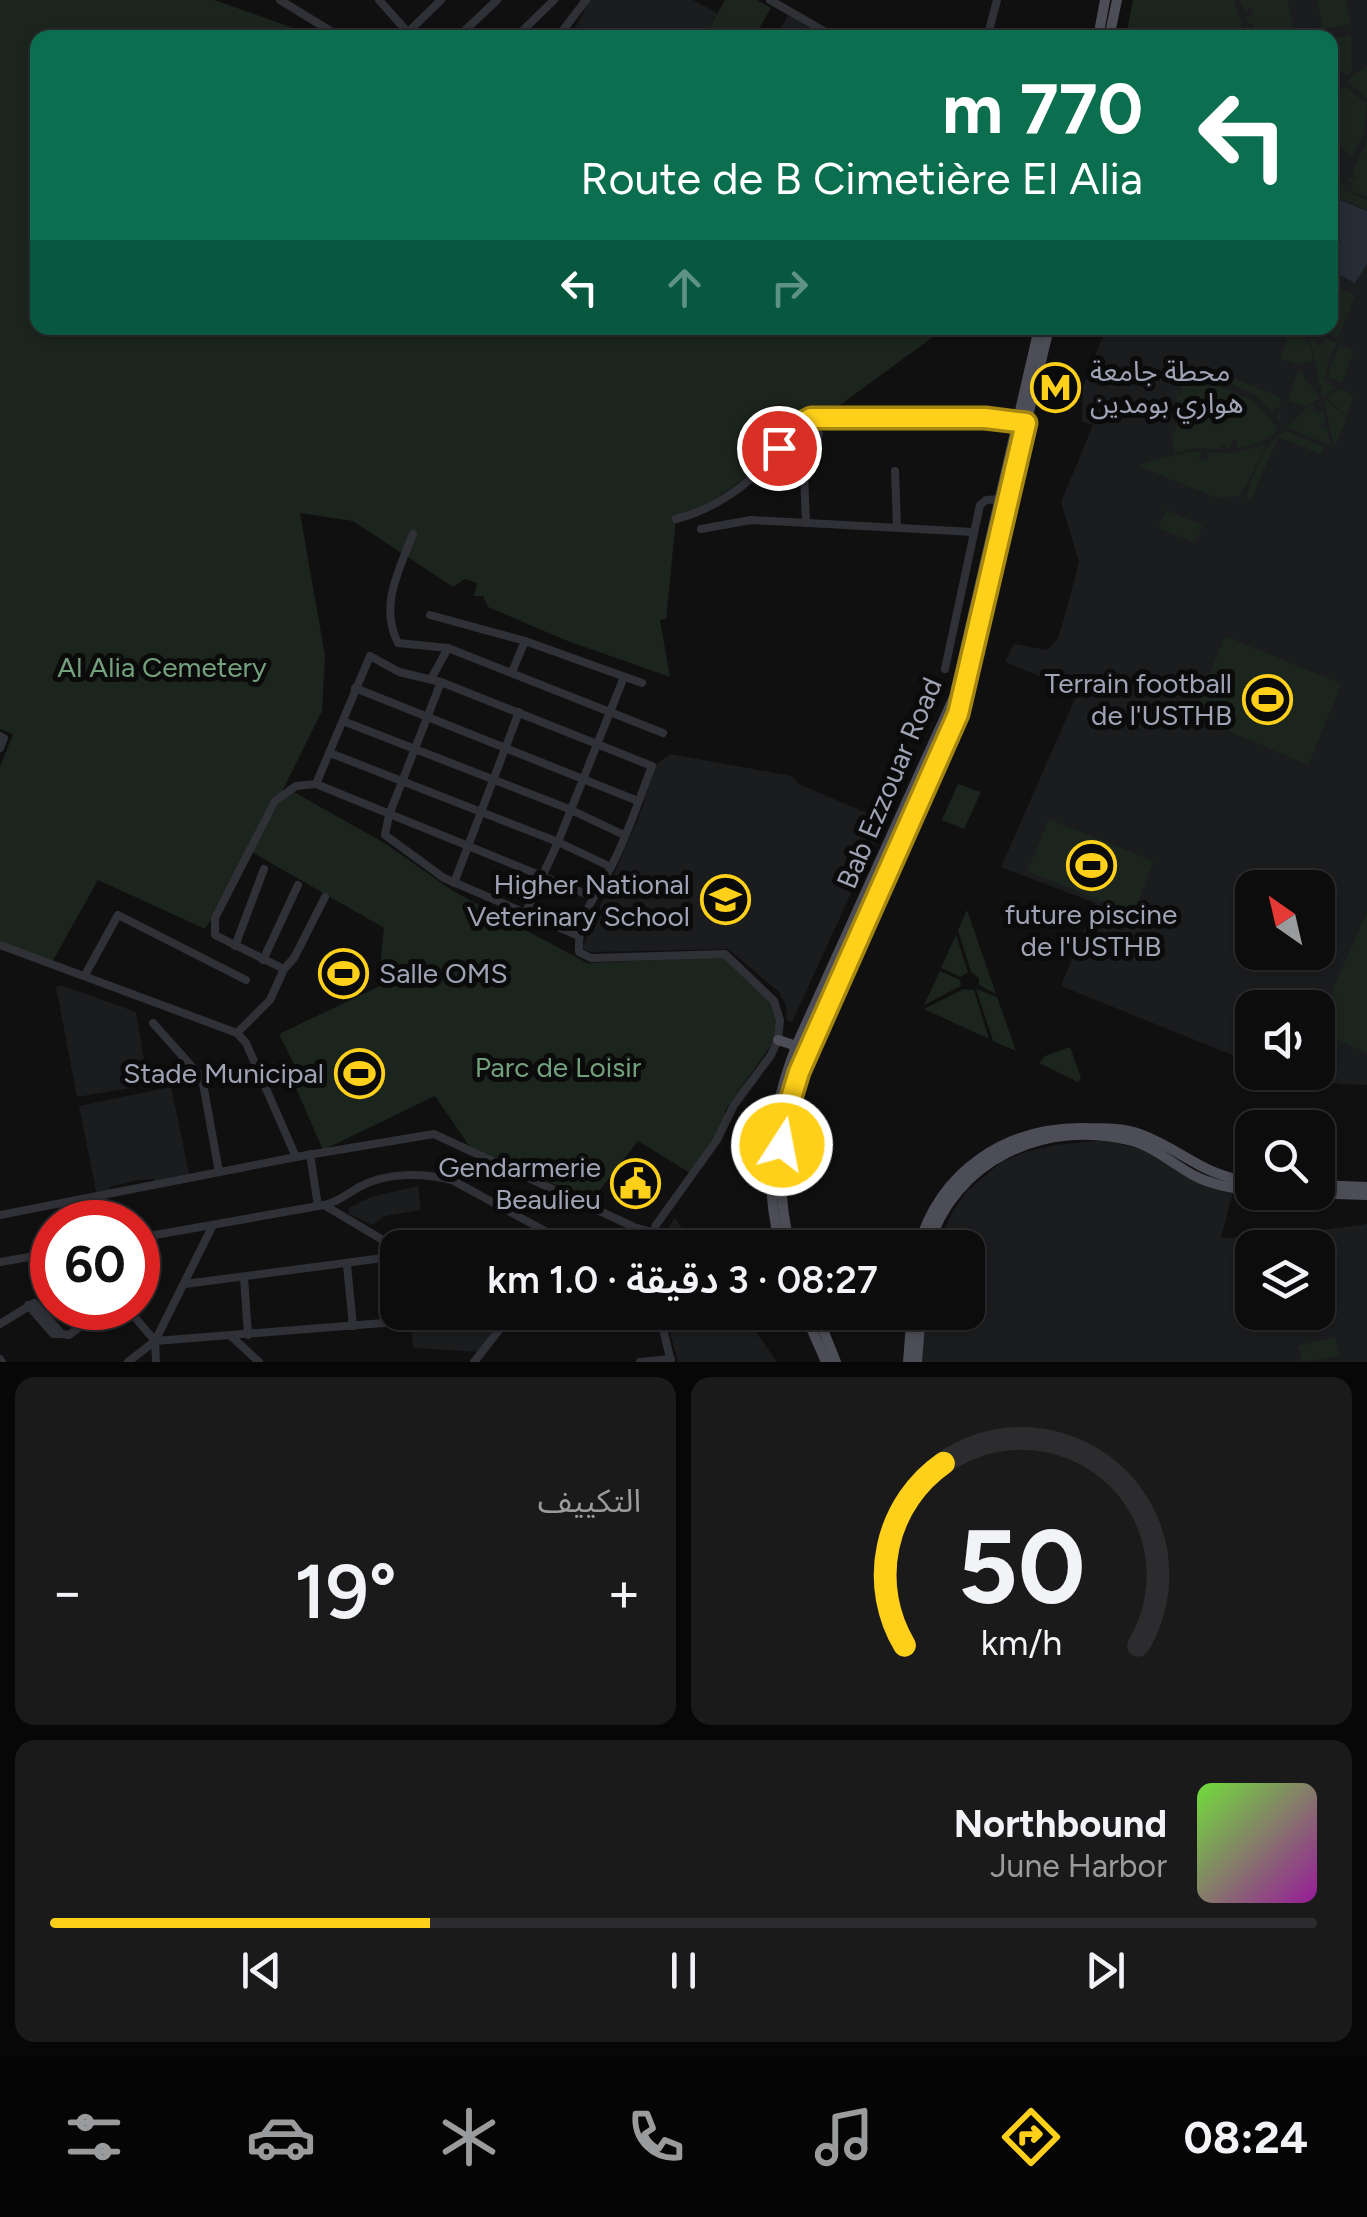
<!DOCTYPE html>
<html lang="ar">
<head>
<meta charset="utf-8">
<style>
	body { margin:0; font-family:Figtree,"Noto Sans Arabic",sans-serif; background:#1a1a1b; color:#f1f3f6; direction:rtl; height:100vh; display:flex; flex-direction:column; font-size:38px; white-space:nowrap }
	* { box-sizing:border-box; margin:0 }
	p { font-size:32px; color:#9a9b9d }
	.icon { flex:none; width:55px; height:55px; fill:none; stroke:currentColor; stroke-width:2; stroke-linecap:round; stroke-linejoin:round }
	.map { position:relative; height:1362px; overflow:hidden; direction:ltr }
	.panel { display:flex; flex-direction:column; gap:15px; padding:15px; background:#070707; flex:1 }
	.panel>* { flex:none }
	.hud { position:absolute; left:30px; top:30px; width:1308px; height:305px; border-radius:20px; box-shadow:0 2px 8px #0004,0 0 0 2px #2c2c2e; direction:rtl; background:#0b6e4f; color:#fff; overflow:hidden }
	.needle { width:65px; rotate:326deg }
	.fabs { position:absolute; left:1235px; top:870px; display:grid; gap:20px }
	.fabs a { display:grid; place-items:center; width:100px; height:100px; border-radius:20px; background:#0c0c0d; box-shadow:0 2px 8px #0004,0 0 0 2px #2c2c2e; font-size:50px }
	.speed { position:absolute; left:30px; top:1200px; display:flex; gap:20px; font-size:50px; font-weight:700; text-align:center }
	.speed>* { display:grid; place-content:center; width:130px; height:130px; border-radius:50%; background:#0c0c0d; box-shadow:0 2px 8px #0004,0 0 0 2px #2c2c2e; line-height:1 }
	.speed .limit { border:15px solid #d22; background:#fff; color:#111 }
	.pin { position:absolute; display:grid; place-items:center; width:85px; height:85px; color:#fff; margin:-42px; border:5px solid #fff; border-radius:50%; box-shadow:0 2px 10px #0007 }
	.me { position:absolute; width:110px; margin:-55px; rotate:11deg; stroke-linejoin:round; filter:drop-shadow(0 0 8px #0008) }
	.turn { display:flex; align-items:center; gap:35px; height:210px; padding:0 30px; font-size:45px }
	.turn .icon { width:130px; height:130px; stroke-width:2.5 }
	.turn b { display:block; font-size:70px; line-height:85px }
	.lanes { display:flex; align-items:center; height:95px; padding:0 30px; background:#0003; justify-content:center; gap:50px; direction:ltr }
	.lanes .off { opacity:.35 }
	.big { font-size:75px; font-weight:600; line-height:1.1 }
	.panel .widget { flex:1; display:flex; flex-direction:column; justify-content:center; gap:15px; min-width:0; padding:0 35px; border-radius:20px; background:#1a1a1b }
	.panel .dial { align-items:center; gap:0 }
	.dial svg { height:260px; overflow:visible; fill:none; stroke:#2c2c2e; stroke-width:7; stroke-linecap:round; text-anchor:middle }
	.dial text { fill:#f1f3f6; stroke:none }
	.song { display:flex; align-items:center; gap:30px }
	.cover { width:120px; height:120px; border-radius:15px; background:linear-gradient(135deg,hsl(100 70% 55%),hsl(300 70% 35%)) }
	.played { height:10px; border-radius:5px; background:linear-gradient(90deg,#ffd01a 30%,#2c2c2e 30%) }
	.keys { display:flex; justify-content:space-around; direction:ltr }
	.heat { display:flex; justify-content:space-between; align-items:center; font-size:55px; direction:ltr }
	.panel .tiles { flex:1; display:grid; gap:15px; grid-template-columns:1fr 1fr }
	.widget:last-child { grid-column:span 2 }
	.trip { position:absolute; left:380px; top:1230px; width:605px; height:100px; border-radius:20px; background:#0c0c0d; box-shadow:0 2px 8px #0004,0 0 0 2px #2c2c2e; font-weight:600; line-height:100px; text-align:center; direction:rtl }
	.dock { display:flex; height:160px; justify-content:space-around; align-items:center; background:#050505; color:#9a9b9d }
	.dock .icon { width:70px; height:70px }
	.dock .selected { color:#ffd01a }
	.dock b { font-size:45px; color:#f1f3f6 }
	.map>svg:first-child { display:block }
</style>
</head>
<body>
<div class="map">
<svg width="1367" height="1362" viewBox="0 0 1367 1362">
	<rect width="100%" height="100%" fill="#101011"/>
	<g fill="#1b1c1e" fill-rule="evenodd">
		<path d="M590,0H693L717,13L707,32L716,37L570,38Z"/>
		<path d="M1133,0H1367V1085L1300,1082L1275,1073L1318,1072V1008H1252V1063L1061,986L1095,903L1001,867L1078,692L1005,662L1014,644L1047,650L1058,638L1063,622L1079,562L1061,502L1093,425L1082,422L1083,386L1106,328H1330V38L1126,37ZM1252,888H1318V952H1252Z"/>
		<path d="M788,15L825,37H776Z"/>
		<path d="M670,754L792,776L799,784L871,815L870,818L883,824L868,859L860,862L859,876L792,1022L787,1020L786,1006L779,992L728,949L590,952L582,948L642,809L655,765Z"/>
		<path d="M61,985L136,1012L148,1085L77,1097L56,987Z"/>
		<path d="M171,1087L190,1178L155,1185L154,1179L138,1180L109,1187L110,1193L97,1196L79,1106Z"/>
		<path d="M1104,1140L1148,1151L1233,1192L1221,1238L1292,1234L1367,1224V1362H921L926,1313L968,1312V1248L936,1247L953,1211L967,1191L1001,1162L1025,1152L1055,1145ZM1252,1248H1318V1312H1252Z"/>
		<path d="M418,1186L421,1210L385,1216L372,1225L348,1213L349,1208L371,1197Z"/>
		<path d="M675,1218L688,1237L696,1247H655Z"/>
		<path d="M665,1313H743L777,1362H678Z"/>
		<path d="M503,1325L482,1352L413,1348L412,1331Z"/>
	</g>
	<g fill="#1c241e">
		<path d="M0,0H215L318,37L38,38V328H945L828,414L809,416C765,463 736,492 676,519L666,619L660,620L670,677L565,640L488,607L483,596H474L477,583L465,579L453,587L353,521L300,513L325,656L322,711L266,824L280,802L294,792L386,844L453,891L587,963L724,957L777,1009L776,1038L725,1111L727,1121L690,1173L638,1141L592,1200L472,1150L435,1096L323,1150L292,1079L295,1066L279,1034L384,984L381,959L384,928L252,852L205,929L98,880L52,962L0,942V767L13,734L0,729Z"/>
		<path d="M725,0H757L771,8L754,37H717L707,32Z"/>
		<path d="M1133,0H1234L1245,37H1126Z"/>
		<path d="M1240,0H1288L1294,32H1306L1285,37H1250L1247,26L1252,28L1254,24L1248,23L1246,16H1252L1253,12L1249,8L1245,12Z"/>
		<path d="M1317,0H1346L1351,24L1313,31L1322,27Z"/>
		<path d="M1351,35L1352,72L1346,76L1343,72H1339L1336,81L1330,77V39Z"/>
		<path d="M1367,66V99L1347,81Z"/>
		<path d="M1346,88L1367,104L1364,132L1353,157L1330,137V89Z"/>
		<path d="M1367,142V197L1350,191L1354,184L1347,181L1349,176L1352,179L1356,177L1351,173Z"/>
		<path d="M1334,176L1340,179L1345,191L1367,200V209L1330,194V180Z"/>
		<path d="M1330,283L1355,296L1338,339L1310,328H1330Z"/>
		<path d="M1292,328H1297L1310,346L1314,361L1297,365L1280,358Z"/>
		<path d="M1322,337L1337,342L1330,357L1323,359H1330L1324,380L1336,387L1323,398L1310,339L1316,338V344L1320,345L1324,342Z"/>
		<path d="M1339,345L1354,351L1342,383L1327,377Z"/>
		<path d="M1299,369L1320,399L1304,407L1287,400Z"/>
		<path d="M1230,377L1280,397L1281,408L1276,407L1272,411L1276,416L1281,413L1280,423L1258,396L1229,383Z"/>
		<path d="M1181,386H1219L1252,400L1279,429C1268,440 1252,447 1236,448L1238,443L1233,440L1228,450L1223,444L1219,450L1199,448L1175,452L1171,439L1178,422L1176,392L1178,389V394H1182Z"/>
		<path d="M1339,388L1354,396L1347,416L1327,398Z"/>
		<path d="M1326,400L1347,418L1334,447L1324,401Z"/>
		<path d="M1321,402V406L1316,404L1313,409L1317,413L1323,411L1326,424L1321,423L1320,426L1327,428L1331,446L1286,427L1305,409Z"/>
		<path d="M1287,431L1324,447L1322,455L1279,437L1247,508L1250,500L1246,497C1253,475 1264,439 1287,431Z"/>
		<path d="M1267,443L1240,496L1217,498L1138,466L1156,459L1195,451L1202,452L1199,458L1205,460L1208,457L1206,452L1234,453Z"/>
		<path d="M1166,510L1203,525L1195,543L1158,528Z"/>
		<path d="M1225,636L1342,684L1308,765L1192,716Z"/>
		<path d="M958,784L981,792L964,829L942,820Z"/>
		<path d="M1049,819L1154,861L1133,914L1027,871Z"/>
		<path d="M967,910L996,994L979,985V978L971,972L958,930Z"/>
		<path d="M1367,912V1053L1318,1031V1023Z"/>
		<path d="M956,935L968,972L961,977L941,968Z"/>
		<path d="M940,971L960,980L961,986L924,1005Z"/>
		<path d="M964,989L974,990L989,1039L924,1009Z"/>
		<path d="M976,989L997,997L1016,1051L993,1041Z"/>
		<path d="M1070,1047L1081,1078L1078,1082L1039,1063L1045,1056Z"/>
		<path d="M1335,1337L1340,1356L1302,1362L1298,1346Z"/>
	</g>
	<path fill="#252c36" d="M1330,196L1367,211V264L1355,283L1332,271L1341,241L1338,235L1330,231Z"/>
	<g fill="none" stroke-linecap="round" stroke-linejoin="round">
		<g stroke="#303137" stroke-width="8">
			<path d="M280,0L342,38"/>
			<path d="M379,0L413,38"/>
			<path d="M770,0L836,38"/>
			<path d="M402,38L441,0"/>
			<path d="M457,38L497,0"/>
			<path d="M515,38L554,0"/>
			<path d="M557,38L586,0"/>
			<path d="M987,38L997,0"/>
			<path d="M895,471L897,527"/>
			<path d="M676,519C709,511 743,489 766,464C779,449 791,425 811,418H985L1022,423"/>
			<path d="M806,523L803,449L816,446L819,434"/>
			<path d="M701,529L751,520L973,532"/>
			<path d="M413,534C399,570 379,606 398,643L448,648L663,733"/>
			<path d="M430,615L525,641L642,683"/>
			<path d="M945,669L980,505L986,500L1001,499"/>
			<path d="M512,672L525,641"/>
			<path d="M431,679L448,648"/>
			<path d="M441,682L389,815L385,835L444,878L579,936"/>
			<path d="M355,688L638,801"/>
			<path d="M343,721L569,809L624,835"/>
			<path d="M0,736L4,738L0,748"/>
			<path d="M330,753L558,842L611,867"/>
			<path d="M316,784L370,656L399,672L441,682L652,766C639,799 628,835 611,867C596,895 577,917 579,952L591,958L725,954L774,1001L780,1020L778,1040L771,1055L734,1105L717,1140L656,1225L647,1248"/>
			<path d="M454,883L519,712"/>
			<path d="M526,912L558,842L624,677"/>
			<path d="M0,945L237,1033L246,1043L296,1157L434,1134L634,1227L652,1232"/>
			<path d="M235,946L264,869"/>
			<path d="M263,960L298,885"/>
			<path d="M284,969L294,958L325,897"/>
			<path d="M85,975L118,915L246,980"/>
			<path d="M153,1023L202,1078L219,1172"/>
			<path d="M237,1033L270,1000L284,969L215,935V918L275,801L296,786L316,784L591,896"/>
			<path d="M310,1154L318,1206"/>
			<path d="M324,1205L398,1249"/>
			<path d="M0,1215L296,1157"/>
			<path d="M138,1238L324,1205C339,1202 348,1193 361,1186C388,1172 423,1173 452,1180L576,1248"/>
			<path d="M411,1248C429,1235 449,1235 468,1248"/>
			<path d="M0,1262L52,1253"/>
			<path d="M347,1265L353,1326"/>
			<path d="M244,1277L248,1335"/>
			<path d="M185,1284L398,1256"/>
			<path d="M28,1305L53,1334H62"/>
			<path d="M127,1308L155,1341"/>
			<path d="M659,1312L671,1362"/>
			<path d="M0,1324L34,1303L62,1334L69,1335L105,1308"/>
			<path d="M231,1336L259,1362"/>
			<path d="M155,1341L213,1225"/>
			<path d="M155,1341L156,1362"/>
			<path d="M0,1359L2,1362"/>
			<path d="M128,1362L155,1341L524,1312"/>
			<path d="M474,1362L503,1325L507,1312"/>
			<path d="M640,1362L671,1359"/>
		</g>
		<g stroke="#4c4d56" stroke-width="10">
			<path d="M1098,38L1105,0"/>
			<path d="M1109,38L1117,0"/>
			<path d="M778,1040L803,1048"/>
			<path d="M1318,1185L1367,1187"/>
			<path d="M1266,1192L1367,1195"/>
			<path d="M781,1248C762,1179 771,1110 797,1044L954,697L1039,328"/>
			<path d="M791,1248C776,1195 779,1142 793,1089L957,714L1049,328"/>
			<path d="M918,1248C940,1170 1007,1126 1087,1128C1104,1128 1123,1128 1140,1134C1183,1150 1202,1176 1252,1182"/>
			<path d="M928,1248C953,1160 1046,1118 1132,1141C1154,1147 1173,1164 1193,1175C1212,1185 1232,1188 1252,1191"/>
			<path d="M804,1312L826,1362"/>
			<path d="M816,1312L836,1362"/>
			<path d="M908,1362L912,1312"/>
			<path d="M917,1362L921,1312"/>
		</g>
	</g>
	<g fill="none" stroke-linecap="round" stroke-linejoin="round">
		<defs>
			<path id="route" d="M779,448L800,424L811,418H985L1026,423L958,714L799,1072L788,1108L782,1145"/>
		</defs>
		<use href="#route" stroke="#a68711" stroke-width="25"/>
		<use href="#route" stroke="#ffd01a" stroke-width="18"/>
	</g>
	<defs>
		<symbol id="metro-ring" viewBox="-11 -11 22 22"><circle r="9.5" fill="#0b0b0c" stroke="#ffd01a" stroke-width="1.5"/><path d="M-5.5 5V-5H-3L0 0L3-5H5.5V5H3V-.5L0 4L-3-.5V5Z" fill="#ffd01a"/></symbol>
		<symbol id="stadium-ring" viewBox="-11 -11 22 22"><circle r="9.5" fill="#0b0b0c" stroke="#ffd01a" stroke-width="1.5"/><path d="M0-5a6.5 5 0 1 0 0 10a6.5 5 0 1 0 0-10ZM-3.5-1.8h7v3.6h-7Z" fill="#ffd01a"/></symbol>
		<symbol id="university-ring" viewBox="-11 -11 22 22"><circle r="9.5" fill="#0b0b0c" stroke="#ffd01a" stroke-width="1.5"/><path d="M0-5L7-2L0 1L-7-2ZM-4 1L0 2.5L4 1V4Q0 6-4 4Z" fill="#ffd01a"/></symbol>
		<symbol id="civic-ring" viewBox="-11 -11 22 22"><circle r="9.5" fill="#0b0b0c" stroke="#ffd01a" stroke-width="1.5"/><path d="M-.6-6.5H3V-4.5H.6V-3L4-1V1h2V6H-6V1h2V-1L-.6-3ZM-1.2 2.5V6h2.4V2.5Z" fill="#ffd01a"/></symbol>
	</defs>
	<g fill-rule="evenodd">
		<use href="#metro-ring" x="1028" y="360" width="55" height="55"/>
		<use href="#stadium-ring" x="1240" y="672" width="55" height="55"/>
		<use href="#stadium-ring" x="1064" y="838" width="55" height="55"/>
		<use href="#university-ring" x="698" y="872" width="55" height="55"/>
		<use href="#stadium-ring" x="316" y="946" width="55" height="55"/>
		<use href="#stadium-ring" x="332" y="1046" width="55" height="55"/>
		<use href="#civic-ring" x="608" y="1156" width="55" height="55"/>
	</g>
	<g text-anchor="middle" stroke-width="10" stroke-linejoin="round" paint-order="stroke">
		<g font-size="28" fill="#9fa3b4" stroke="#0b0b0c" text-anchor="end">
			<text x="1090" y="381" text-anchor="start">محطة جامعة<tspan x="1090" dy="32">هواري بومدين</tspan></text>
			<text x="1232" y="693">Terrain football<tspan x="1232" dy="32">de l'USTHB</tspan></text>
			<text x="690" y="894">Higher National<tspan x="690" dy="32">Veterinary School</tspan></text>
			<text x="1091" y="924" text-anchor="middle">future piscine<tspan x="1091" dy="32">de l'USTHB</tspan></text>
			<text x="379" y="983" text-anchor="start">Salle OMS</text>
			<text x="324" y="1083">Stade Municipal</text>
			<text x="601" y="1177">Gendarmerie<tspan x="601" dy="32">Beaulieu</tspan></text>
		</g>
		<g font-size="28" fill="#74a17d" stroke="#0b0b0c">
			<text x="162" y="677">Al Alia Cemetery</text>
			<text x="558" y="1077">Parc de Loisir</text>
		</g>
		<g font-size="28" fill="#9fa3b4" stroke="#0b0b0c">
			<text transform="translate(889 783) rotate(-67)" y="10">Bab Ezzouar Road</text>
		</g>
	</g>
</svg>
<div class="fabs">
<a><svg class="needle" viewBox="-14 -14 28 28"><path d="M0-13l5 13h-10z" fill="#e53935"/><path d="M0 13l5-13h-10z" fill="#9a9b9d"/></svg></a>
<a><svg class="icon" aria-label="sound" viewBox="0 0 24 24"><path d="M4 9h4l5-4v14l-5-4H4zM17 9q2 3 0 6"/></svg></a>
<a><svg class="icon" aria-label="search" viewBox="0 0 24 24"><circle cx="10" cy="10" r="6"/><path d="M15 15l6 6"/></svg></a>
<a><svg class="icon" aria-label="layers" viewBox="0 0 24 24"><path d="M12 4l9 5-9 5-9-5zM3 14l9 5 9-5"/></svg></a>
</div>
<div class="speed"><div class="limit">60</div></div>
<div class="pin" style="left:779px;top:448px;background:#d93025"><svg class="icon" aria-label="arrive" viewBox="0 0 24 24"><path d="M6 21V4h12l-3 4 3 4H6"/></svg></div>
<svg class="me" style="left:782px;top:1145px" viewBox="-20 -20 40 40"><circle r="17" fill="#ffd01a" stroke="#fff" stroke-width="3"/><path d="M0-11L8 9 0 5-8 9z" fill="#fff"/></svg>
<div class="trip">08:27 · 3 دقيقة · 1.0 km</div>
<div class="hud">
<div class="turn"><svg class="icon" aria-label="left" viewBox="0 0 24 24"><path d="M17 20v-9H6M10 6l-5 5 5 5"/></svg><div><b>770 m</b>Route de B Cimetière El Alia</div></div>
<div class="lanes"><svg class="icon" aria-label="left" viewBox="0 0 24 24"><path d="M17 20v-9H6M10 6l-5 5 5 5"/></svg><svg class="icon off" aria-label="ahead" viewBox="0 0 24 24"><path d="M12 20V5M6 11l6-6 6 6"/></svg><svg class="icon off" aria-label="right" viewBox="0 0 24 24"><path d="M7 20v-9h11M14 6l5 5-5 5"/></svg></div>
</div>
</div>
<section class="panel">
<div class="tiles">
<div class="widget dial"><svg viewBox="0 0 100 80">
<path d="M14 69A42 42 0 1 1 86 69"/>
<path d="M14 69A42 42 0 0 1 26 13" stroke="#ffd01a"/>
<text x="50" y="56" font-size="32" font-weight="700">50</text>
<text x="50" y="72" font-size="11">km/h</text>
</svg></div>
<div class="widget"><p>التكييف</p>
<div class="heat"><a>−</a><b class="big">19°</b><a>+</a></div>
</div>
<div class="widget">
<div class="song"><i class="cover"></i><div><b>Northbound</b><p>June Harbor</p></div></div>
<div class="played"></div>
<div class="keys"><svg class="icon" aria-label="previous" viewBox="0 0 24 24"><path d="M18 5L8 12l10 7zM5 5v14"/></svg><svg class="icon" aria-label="pause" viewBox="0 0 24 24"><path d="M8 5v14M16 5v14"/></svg><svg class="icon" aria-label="next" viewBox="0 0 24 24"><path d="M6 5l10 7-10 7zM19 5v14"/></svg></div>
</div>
</div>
</section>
<nav class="dock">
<b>08:24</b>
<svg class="icon selected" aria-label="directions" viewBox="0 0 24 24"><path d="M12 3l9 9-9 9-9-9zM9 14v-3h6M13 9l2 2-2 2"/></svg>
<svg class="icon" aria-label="music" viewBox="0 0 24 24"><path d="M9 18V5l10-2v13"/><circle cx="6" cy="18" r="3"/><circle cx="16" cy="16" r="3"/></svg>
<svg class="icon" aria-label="phone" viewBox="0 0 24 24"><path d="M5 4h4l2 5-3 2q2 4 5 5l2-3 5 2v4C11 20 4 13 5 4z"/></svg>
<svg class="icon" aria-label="climate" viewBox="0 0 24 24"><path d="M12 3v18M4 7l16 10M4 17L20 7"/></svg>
<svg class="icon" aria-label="car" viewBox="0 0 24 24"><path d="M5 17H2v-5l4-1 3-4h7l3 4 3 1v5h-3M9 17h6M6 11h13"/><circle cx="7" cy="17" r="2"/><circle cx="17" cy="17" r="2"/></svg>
<svg class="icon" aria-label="filters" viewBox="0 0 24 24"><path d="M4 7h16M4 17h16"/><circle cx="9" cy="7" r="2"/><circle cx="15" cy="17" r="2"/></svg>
</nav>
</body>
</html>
